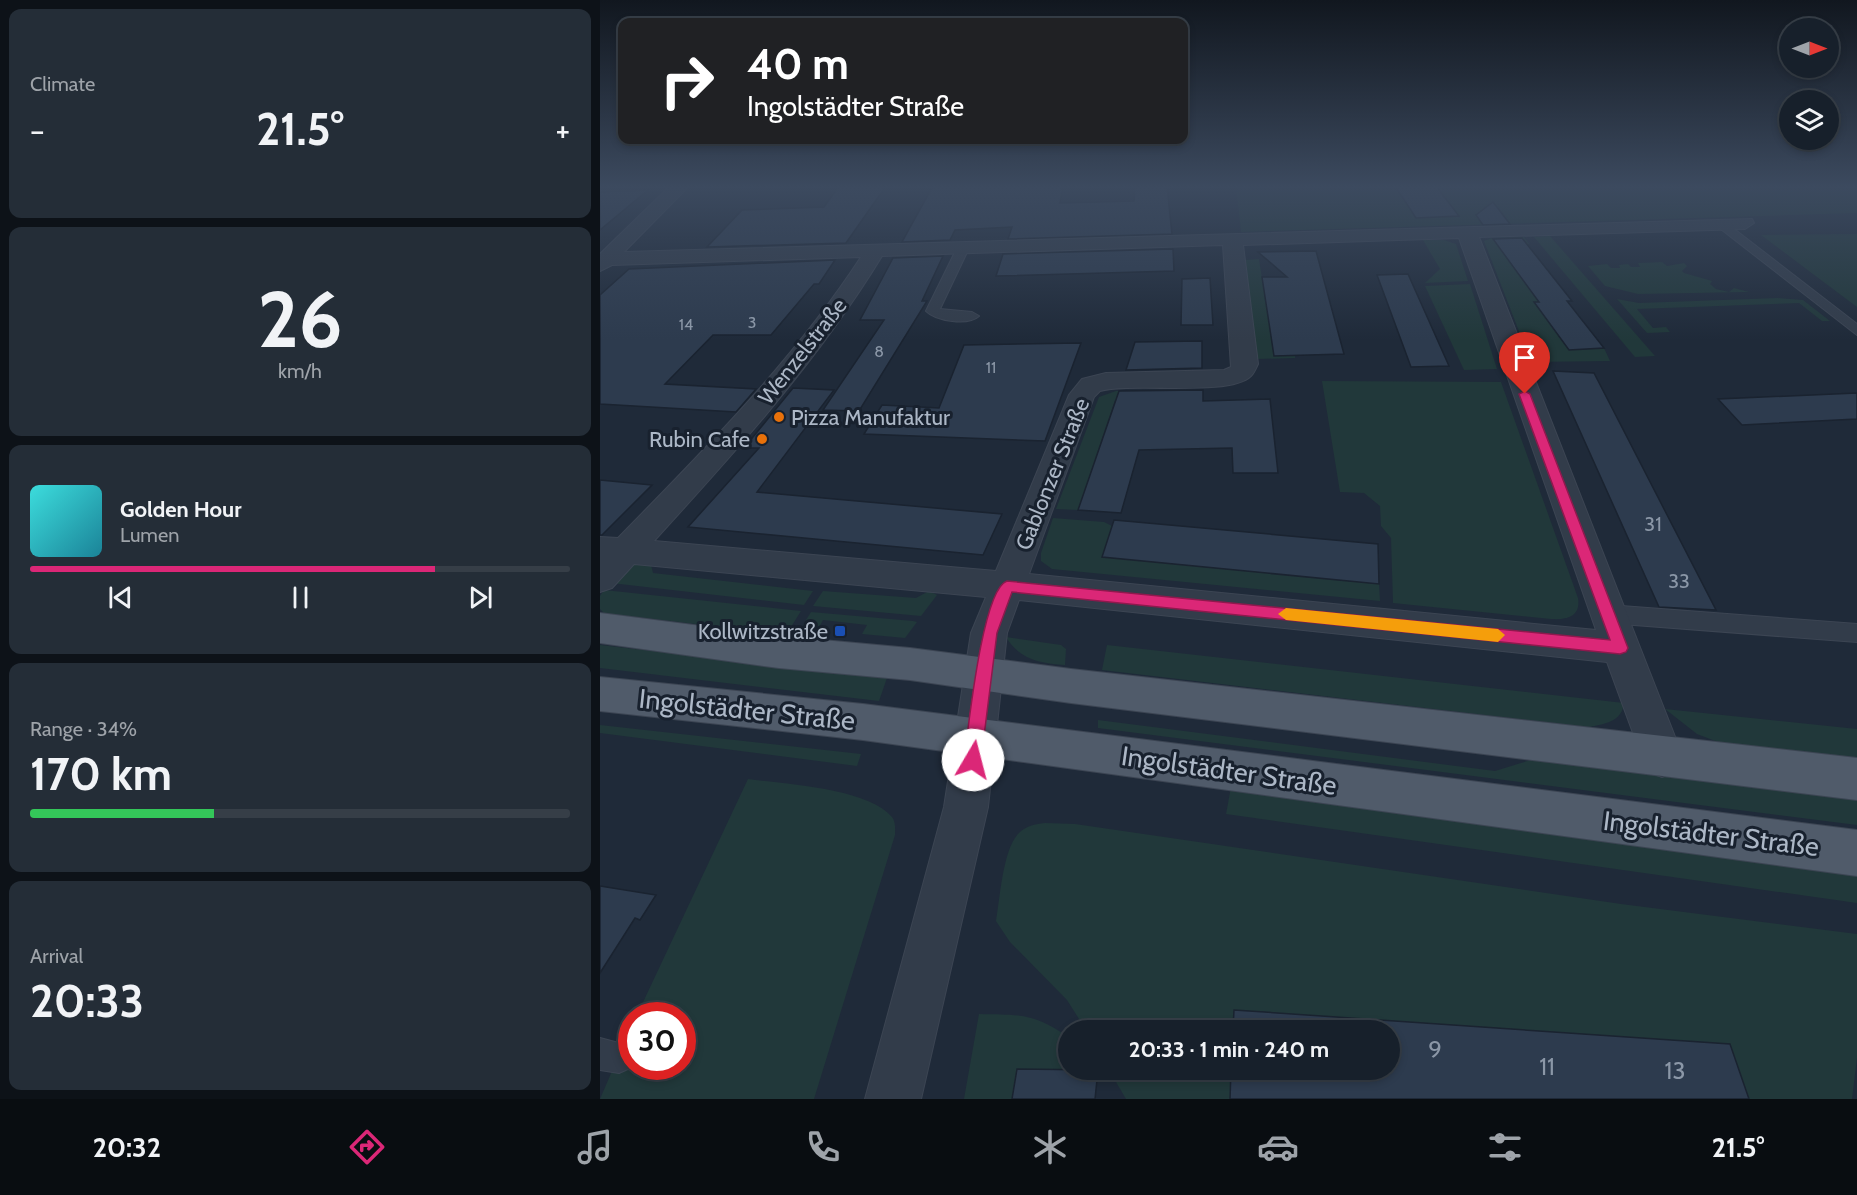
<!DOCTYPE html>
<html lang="en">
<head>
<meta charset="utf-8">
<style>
	body { margin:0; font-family:Cabin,sans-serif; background:#242d37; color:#f1f3f6; height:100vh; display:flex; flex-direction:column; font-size:22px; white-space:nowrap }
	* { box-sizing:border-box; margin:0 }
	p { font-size:20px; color:#9ea3a9 }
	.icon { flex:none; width:33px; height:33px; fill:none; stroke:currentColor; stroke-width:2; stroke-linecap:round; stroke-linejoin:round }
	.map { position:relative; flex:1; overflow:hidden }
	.panel { display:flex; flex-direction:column; gap:9px; padding:9px; background:#0d1218; width:600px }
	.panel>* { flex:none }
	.banner { position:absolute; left:18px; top:18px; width:570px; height:126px; border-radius:12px; box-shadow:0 3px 9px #0003,0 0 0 2px #363e47; background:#202124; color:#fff; overflow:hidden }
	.needle { width:39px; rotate:90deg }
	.buttons { position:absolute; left:1179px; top:18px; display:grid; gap:12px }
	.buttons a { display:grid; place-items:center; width:60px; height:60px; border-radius:50%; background:#17202b; box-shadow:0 3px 9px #0003,0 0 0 2px #363e47; font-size:30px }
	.speed { position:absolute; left:18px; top:1002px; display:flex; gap:12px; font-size:30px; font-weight:700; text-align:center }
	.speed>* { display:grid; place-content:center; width:78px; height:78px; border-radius:50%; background:#17202b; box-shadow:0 3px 9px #0003,0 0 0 2px #363e47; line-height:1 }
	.speed .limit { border:9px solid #d22; background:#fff; color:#111 }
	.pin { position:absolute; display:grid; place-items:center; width:51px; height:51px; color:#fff; margin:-62px -26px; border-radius:50% 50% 50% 0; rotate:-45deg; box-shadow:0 0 6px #0007 }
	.pin .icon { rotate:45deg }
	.me { position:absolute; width:66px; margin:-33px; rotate:8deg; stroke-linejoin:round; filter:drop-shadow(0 0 4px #0008) }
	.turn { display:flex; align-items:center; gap:21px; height:126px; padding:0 30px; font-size:27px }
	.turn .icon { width:78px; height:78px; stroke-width:2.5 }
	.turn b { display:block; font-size:42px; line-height:51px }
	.big { font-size:45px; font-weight:800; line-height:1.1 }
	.panel .tile { flex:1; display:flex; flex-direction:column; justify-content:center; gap:9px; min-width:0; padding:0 21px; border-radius:12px; background:#242d37 }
	.panel .dial { align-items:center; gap:0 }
	.dial b { font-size:78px; line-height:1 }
	.song { display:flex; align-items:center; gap:18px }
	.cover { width:72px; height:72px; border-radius:9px; background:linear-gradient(135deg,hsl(180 70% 55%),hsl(190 70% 35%)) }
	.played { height:6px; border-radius:3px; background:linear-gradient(90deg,#db2777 75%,#363e47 75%) }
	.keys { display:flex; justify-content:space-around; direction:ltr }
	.heat { display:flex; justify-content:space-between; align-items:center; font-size:33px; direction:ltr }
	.charge { height:9px; border-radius:4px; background:linear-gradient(90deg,#34c759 34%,#363e47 0) }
	.trip { position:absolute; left:458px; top:1020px; width:342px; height:60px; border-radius:30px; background:#17202b; box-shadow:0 3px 9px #0003,0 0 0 2px #363e47; font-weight:800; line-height:60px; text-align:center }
	.dock { display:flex; height:96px; justify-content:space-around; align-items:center; background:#090d11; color:#9ea3a9 }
	.dock .icon { width:42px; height:42px }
	.dock .on { color:#db2777 }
	.dock b { font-size:27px; color:#f1f3f6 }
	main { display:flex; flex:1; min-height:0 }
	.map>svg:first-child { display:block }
</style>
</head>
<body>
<main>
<section class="panel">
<div class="tile"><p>Climate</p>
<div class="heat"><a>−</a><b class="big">21.5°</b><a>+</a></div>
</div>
<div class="tile dial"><b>26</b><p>km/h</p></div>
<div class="tile">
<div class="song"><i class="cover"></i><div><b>Golden Hour</b><p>Lumen</p></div></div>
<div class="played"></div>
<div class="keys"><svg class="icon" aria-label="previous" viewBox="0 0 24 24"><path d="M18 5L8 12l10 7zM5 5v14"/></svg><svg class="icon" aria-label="pause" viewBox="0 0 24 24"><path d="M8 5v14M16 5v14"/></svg><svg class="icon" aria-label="next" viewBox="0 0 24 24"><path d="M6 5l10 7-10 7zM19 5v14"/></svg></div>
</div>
<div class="tile"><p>Range · 34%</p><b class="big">170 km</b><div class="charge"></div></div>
<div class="tile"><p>Arrival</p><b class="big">20:33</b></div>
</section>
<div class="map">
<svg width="1257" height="1099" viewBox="0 0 1257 1099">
	<rect width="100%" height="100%" fill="#1f2a39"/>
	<g fill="#21383a">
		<path d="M636,186H1257V213L641,232Z"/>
		<path d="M1257,234V307L1161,235Z"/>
		<path d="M950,236L1055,356L1035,357L934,237Z"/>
		<path d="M924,237L929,244L899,245L939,302L935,303L969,350L1004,348L1010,361L931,362L884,241L892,238Z"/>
		<path d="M823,240H844L856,244L868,281L825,283L840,269Z"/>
		<path d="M659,259L674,356H695V358L657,359L645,260Z"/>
		<path d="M1062,262L1067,266L1084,263L1087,266L1082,271L1084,273L1112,281L1110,284L1116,289L1129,292L1134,288L1149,292L1038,294L1005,286L988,266L1007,264L1011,268H1020L1019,265L1028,264L1031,267H1040L1038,263Z"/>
		<path d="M870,284L897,369L864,370L825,286Z"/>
		<path d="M1178,298L1203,300L1230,321H1222L1199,303L1037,309L1053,328L1066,327L1070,332L1047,333L1017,299L1039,303Z"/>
		<path d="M722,381L901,382L978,598C981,617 967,620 951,619L793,603L791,538L781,526L780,506L764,493L740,492Z"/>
		<path d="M516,391H553L552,403L515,400L478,510L456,509L499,397Z"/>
		<path d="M453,518L504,522L512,526L502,557L779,584L780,601L452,569L441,561V553Z"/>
		<path d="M31,565H51L53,573L213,591L204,605L11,583Z"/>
		<path d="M4,590L201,611L186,635L4,613L0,609V596Z"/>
		<path d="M223,591L316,598L329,591L337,595L321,616L213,606Z"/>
		<path d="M211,612L313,621L317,622L305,638L262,634L267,625L223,620L218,629L201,628Z"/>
		<path d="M406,637L461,645L466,649L465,665C440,663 420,660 406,637Z"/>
		<path d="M0,645L287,678L279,701L0,668Z"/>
		<path d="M507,645L1024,703C1022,722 1004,724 989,727L502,670Z"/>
		<path d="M1065,709L1257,729V758L1118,742L1097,734Z"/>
		<path d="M498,720L895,771L934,759L1257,796V825L498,728Z"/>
		<path d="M0,725L261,754L257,766L0,733Z"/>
		<path d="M148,779C185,784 268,788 292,817C296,822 295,830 295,835L214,1099H0L31,1027L32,1066H82V1016L37,1015Z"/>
		<path d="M631,787L1257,873V903L626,814Z"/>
		<path d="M445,823L475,824L1021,904L1257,934V1058L1252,1099H1149L1129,1044L634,1010L633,1030H486L467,1000L410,942L396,921C400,898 403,848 419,833C426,826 435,824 445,823Z"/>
		<path d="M379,1014C420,1015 434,1013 468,1037V1069H417L412,1099H364Z"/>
		<path d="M509,1070H631L630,1099H526Z"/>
	</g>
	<g fill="#2d3b4e" stroke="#1a2330" stroke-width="1.5">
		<path d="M239,186H286L246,243L107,247L142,210L224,207Z"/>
		<path d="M333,186H463L460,203L534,201L535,186H567L572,234L408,239L412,227L355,230L350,240L302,242Z"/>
		<path d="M795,186H836L859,216L816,218Z"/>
		<path d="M48,190L0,230V192Z"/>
		<path d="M893,202L910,224L883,225L876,215Z"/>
		<path d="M922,238L972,301H967L1004,348L969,350L934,302H939L893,239Z"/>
		<path d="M573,249L574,271L396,276L403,254Z"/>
		<path d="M716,251L744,354L674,356L662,277H687L658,252Z"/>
		<path d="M343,256L322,301H327L259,411L223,410L284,320H260L293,258Z"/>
		<path d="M235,260L219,284H214L171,335H113L65,384L156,389L136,412L0,404V295L29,269Z"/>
		<path d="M808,274L849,366L811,367L777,275Z"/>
		<path d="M610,278L613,325H581L582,279Z"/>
		<path d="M602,341V368L526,370L535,342Z"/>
		<path d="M481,343L445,441L264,434L282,405L339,408L364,345Z"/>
		<path d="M953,371L994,373L1116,610L1059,607Z"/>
		<path d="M193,388L234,390L157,492L402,514L383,555L88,527L159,448H144Z"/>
		<path d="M603,390V401L670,399L678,473H633L632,448L539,450L521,513L478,510L519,391Z"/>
		<path d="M1257,393V419L1142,425L1118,399Z"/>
		<path d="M0,480L52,485L2,535H0Z"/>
		<path d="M514,520L778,544L779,584L502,557Z"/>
		<path d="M0,886L56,895L40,920L35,918L0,973Z"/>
		<path d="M634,1010L1130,1044L1149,1099H630L631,1070H789V1030H633Z"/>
		<path d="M417,1069L498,1070L495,1099H412Z"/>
	</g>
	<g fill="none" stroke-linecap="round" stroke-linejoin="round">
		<defs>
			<g id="lane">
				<path d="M1117,222H1125L1257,324V335L1117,226Z"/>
				<path d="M363,244L369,248L340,309L372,312L379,316C368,326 336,321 326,311L357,248Z"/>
				<path d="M1008,605L1257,624V642L1008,623L1001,620L997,614L1001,608Z"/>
				<path d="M0,1038L30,1046V1068L19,1073L0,1070Z"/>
			</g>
			<path id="street" d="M70,186H89L24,252L1152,219L1154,223L1145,229L879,237L1083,757L1077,771L1062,777L1047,771L1007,662L419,600L407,633L388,807L321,1099H265L344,807L371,633L386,597L34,564L12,588L0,592V537L18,538C105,449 193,361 261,257L12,265L0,271V254ZM859,238L996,630L429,574L494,397L500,391C533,382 630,397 651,376C654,373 656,368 658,364L643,245ZM623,245L631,367L624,370L506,373L482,379L469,395L396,571L54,541C136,451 218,361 282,256Z"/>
			<g id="primary">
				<path d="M0,613L179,636L310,648L471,669L1257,758V800L471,703L310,680L179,668L0,643Z"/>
				<path d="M0,677L263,704L1257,830V876L263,740L0,711Z"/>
			</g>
		</defs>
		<use href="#lane" stroke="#3c4553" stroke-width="2"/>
		<use href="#street" stroke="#3c4553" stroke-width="2"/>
		<use href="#primary" stroke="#3c4553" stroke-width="2"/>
		<use href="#lane" fill="#323c4a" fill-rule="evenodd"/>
		<use href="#street" fill="#323c4a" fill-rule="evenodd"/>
		<use href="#primary" fill="#505b6a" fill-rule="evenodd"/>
	</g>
	<linearGradient id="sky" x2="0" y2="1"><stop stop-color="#11171f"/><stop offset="0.55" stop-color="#3c4a5f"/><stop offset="1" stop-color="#3c4a5f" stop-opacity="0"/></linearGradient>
	<rect width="1257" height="340" fill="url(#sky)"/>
	<path fill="#db2777" stroke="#8e194d" stroke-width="1.5" d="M925,391L930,394L1028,648L1026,652L1020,654L412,592L397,633L381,760L379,766L373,769L367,766L364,760C368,732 382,589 407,581L1010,640L919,394Z"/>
	<path fill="#f59e0b" d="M686,608L898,629L905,635L898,642L686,620L678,614Z"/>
	<g fill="#e8710a" stroke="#18212e" stroke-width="2">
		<circle cx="179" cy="417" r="6"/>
		<circle cx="162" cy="439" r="6"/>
	</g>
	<rect fill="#1a4fb4" stroke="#18212e" stroke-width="2" x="234" y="625" width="12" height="12" rx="3"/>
	<g text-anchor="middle" stroke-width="6" stroke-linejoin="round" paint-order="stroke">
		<g font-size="16" fill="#8b97a7">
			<text x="152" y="328">3</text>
			<text x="86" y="330">14</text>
			<text x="279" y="357">8</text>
			<text x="391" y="373">11</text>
		</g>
		<g font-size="20" fill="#8b97a7">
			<text x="1053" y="531">31</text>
			<text x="1079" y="588">33</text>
		</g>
		<g font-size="22" fill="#acb7c6" stroke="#18212e">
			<text transform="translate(202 351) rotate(-52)" y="8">Wenzelstraße</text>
			<text transform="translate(452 474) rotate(-68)" y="8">Gablonzer Straße</text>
		</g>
		<g font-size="22" fill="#acb7c6" stroke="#18212e" text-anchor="end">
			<text x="191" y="425" text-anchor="start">Pizza Manufaktur</text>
			<text x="150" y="447">Rubin Cafe</text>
			<text x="228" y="639">Kollwitzstraße</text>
		</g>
		<g font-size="24" fill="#8b97a7">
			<text x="835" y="1058">9</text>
			<text x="947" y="1075">11</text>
			<text x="1075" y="1079">13</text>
		</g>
		<g font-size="27" fill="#acb7c6" stroke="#18212e">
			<text transform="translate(147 710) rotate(6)" y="9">Ingolstädter Straße</text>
			<text transform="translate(629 771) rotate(8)" y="9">Ingolstädter Straße</text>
			<text transform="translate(1111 834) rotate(7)" y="9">Ingolstädter Straße</text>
		</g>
	</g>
</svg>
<div class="buttons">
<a><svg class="needle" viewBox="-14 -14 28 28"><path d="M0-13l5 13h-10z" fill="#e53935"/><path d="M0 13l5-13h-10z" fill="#9ea3a9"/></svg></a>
<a><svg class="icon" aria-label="layers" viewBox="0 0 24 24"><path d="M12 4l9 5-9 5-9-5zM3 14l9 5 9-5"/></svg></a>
</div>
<div class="speed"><div class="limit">30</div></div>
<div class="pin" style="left:925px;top:394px;background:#d93025"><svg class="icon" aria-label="arrive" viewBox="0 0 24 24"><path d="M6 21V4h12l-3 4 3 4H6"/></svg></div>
<svg class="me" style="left:373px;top:760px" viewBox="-20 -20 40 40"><circle r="19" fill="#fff"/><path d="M0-13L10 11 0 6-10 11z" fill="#db2777"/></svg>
<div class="trip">20:33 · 1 min · 240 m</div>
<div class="banner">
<div class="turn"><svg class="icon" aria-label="right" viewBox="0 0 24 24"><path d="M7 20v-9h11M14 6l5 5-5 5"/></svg><div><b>40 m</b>Ingolstädter Straße</div></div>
</div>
</div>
</main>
<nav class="dock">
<b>20:32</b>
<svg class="icon on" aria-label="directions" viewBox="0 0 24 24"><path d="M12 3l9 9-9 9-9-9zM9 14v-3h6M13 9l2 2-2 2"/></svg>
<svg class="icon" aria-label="music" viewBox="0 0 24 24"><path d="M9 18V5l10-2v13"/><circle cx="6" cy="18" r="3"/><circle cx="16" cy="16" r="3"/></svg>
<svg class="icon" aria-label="phone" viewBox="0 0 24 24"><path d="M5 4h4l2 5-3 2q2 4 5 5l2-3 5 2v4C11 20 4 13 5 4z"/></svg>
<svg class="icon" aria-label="climate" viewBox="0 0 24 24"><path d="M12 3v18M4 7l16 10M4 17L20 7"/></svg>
<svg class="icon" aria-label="car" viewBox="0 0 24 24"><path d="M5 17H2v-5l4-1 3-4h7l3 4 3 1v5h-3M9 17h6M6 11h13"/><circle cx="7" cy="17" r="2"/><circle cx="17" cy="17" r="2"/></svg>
<svg class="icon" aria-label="filters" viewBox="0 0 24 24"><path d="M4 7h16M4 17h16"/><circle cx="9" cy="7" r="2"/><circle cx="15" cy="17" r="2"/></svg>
<b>21.5°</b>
</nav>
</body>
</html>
